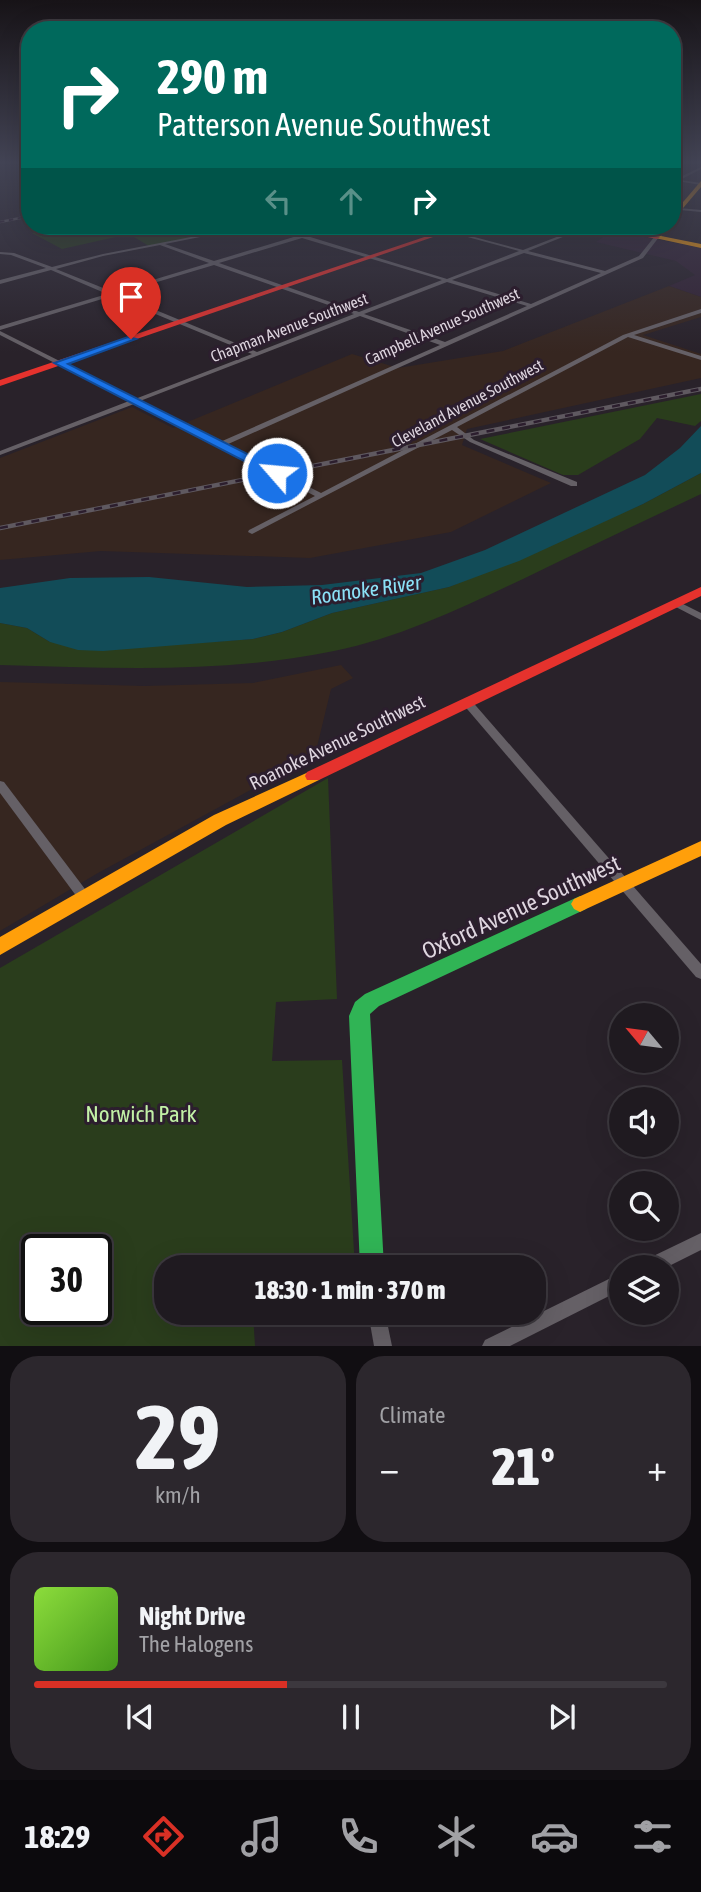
<!DOCTYPE html>
<html lang="en">
<head>
<meta charset="utf-8">
<style>
	body { margin:0; font-family:"Asap Condensed",sans-serif; background:#2c272d; color:#f1f3f6; height:100vh; display:flex; flex-direction:column; font-size:26px; white-space:nowrap }
	* { box-sizing:border-box; margin:0 }
	p { font-size:23px; color:#a1a1a5 }
	.icon { flex:none; width:38px; height:38px; fill:none; stroke:currentColor; stroke-width:2; stroke-linecap:round; stroke-linejoin:round }
	.map { position:relative; height:1346px; overflow:hidden }
	.sheet { display:flex; flex-direction:column; gap:10px; padding:10px; background:#110e12; flex:1 }
	.sheet>* { flex:none }
	.guide { position:absolute; left:21px; top:21px; width:660px; height:214px; border-radius:28px; box-shadow:0 7px 28px #0002,0 0 0 2px #3c383e; background:#00695c; color:#fff; overflow:hidden }
	.needle { width:46px; rotate:299deg }
	.controls { position:absolute; left:609px; top:1003px; display:grid; gap:14px }
	.controls a { display:grid; place-items:center; width:70px; height:70px; border-radius:50%; background:#1f1a20; box-shadow:0 7px 28px #0002,0 0 0 2px #3c383e; font-size:35px }
	.speed { position:absolute; left:21px; top:1234px; display:flex; gap:14px; font-size:35px; font-weight:700; text-align:center }
	.speed>* { display:grid; place-content:center; width:91px; height:91px; border-radius:50%; background:#1f1a20; box-shadow:0 7px 28px #0002,0 0 0 2px #3c383e; line-height:1 }
	.speed .limit { border:4px solid #111; border-radius:10px; background:#fff; color:#111 }
	.pin { position:absolute; display:grid; place-items:center; width:60px; height:60px; color:#fff; margin:-72px -30px; border-radius:50% 50% 50% 0; rotate:-45deg; box-shadow:0 0 7px #0007 }
	.pin .icon { rotate:45deg }
	.me { position:absolute; width:77px; margin:-38px; rotate:297deg; stroke-linejoin:round; filter:drop-shadow(0 0 5px #0008) }
	.turn { display:flex; align-items:center; gap:24px; height:147px; padding:0 21px; font-size:32px }
	.turn .icon { width:91px; height:91px; stroke-width:2.5 }
	.turn b { display:block; font-size:49px; line-height:60px }
	.lanes { display:flex; align-items:center; height:66px; padding:0 21px; background:#0003; justify-content:center; gap:35px; direction:ltr }
	.lanes .off { opacity:.35 }
	.big { font-size:52px; font-weight:800; line-height:1.1 }
	.sheet .widget { flex:1; display:flex; flex-direction:column; justify-content:center; gap:10px; min-width:0; padding:0 24px; border-radius:28px; background:#2c272d }
	.sheet .dial { align-items:center; gap:0 }
	.dial b { font-size:91px; line-height:1 }
	.song { display:flex; align-items:center; gap:21px }
	.cover { width:84px; height:84px; border-radius:10px; background:linear-gradient(135deg,hsl(90 70% 55%),hsl(100 70% 35%)) }
	.played { height:7px; border-radius:4px; background:linear-gradient(90deg,#d93025 40%,#3c383e 40%) }
	.keys { display:flex; justify-content:space-around; direction:ltr }
	.heat { display:flex; justify-content:space-between; align-items:center; font-size:38px; direction:ltr }
	.sheet .tiles { flex:1; display:grid; gap:10px; grid-template-columns:1fr 1fr }
	.widget:last-child { grid-column:span 2 }
	.trip { position:absolute; left:154px; top:1255px; width:392px; height:70px; border-radius:28px; background:#1f1a20; box-shadow:0 7px 28px #0002,0 0 0 2px #3c383e; font-weight:800; line-height:70px; text-align:center }
	.dock { display:flex; height:112px; justify-content:space-around; align-items:center; background:#0c0a0d; color:#a1a1a5 }
	.dock .icon { width:49px; height:49px }
	.dock .active { color:#d93025 }
	.dock b { font-size:32px; color:#f1f3f6 }
	.map>svg:first-child { display:block }
</style>
</head>
<body>
<div class="map">
<svg width="701" height="1346" viewBox="0 0 701 1346">
	<rect width="100%" height="100%" fill="#29222a"/>
	<path fill="#322234" d="M592,227L701,248V297L669,286L695,275L676,261L596,242L605,236L582,231Z"/>
	<g fill="#362620">
		<path d="M669,286L701,297V317L643,335L701,354V378L467,429L462,445L551,483L451,532L310,558L101,551L0,560V458L132,407L173,428L352,354L398,368L503,351Z"/>
		<path d="M341,665L353,678L331,689L315,755L98,873L0,931V682L144,686L253,683Z"/>
	</g>
	<g fill="#2a3d1c" fill-rule="evenodd">
		<path d="M62,226H253L149,246L129,234L62,249L32,233Z"/>
		<path d="M701,394V421L695,426L657,418L640,439L578,475H563L480,439Z"/>
		<path d="M701,473V494C642,522 582,550 523,579C463,607 400,638 334,651C224,674 112,668 0,665V623L27,628L50,642L181,644L253,639L282,632L332,613L449,587L643,504Z"/>
		<path d="M328,778L337,999L276,1002L272,1061L342,1060L355,1267H166V1312L253,1313L255,1346H0V968ZM37,1250H96V1309H37Z"/>
	</g>
	<path fill="#124c58" d="M701,426V473L643,504L519,561L449,587L332,613L282,632L253,639L103,651L78,650L50,642L27,628L0,623V588L70,578L149,577L247,587L322,585L421,573L485,550L645,475L680,448Z"/>
	<g fill="none" stroke-linecap="round" stroke-linejoin="round">
		<g fill="#656066" fill-rule="evenodd">
			<path d="M701,167V169L680,180L701,183V185L677,181L672,183V181Z"/>
			<path d="M679,208L701,210V212L680,210Z"/>
			<path d="M248,226H255L165,244L214,261L297,236L266,226C279,226 292,236 305,234C316,232 326,226 338,226L307,236L447,279L519,251L427,226H433L523,250L585,226H590L528,251L605,271L639,256L655,236L659,237L643,258L226,445L321,493L623,335L701,309V313L634,335L701,356V360L628,337L457,427L474,440L577,482V486H571L470,442L452,430L252,534L248,532L249,530L315,496L134,404L0,455V451L129,401L0,335V331L135,399L252,354L112,296L0,330V326L107,294L51,270L0,284V280L46,268L11,255L0,254V252L14,253L52,267L103,254ZM302,238L442,280L359,312L219,263ZM160,245L209,263L113,292L56,269L103,256ZM524,253L601,273L531,304L452,280ZM214,265L354,314L257,352L117,294ZM447,282L527,306L445,342L364,314ZM360,316L440,345L220,442L140,401Z"/>
			<path d="M675,600L701,613V620L672,605L671,603Z"/>
			<path d="M466,698L470,699L701,964V979L696,977L462,703L461,701Z"/>
			<path d="M0,781L4,782L88,893L90,897L88,901L84,902L80,901L0,793Z"/>
			<path d="M701,1233V1250L667,1267H641L643,1261Z"/>
			<path d="M621,1273V1290L510,1346H482L485,1340Z"/>
			<path d="M368,1312H385L392,1346H374Z"/>
		</g>
		<path fill="#30b455" fill-rule="evenodd" d="M580,896L586,899L589,904L586,909L379,1006L370,1014L384,1267H360L349,1016L355,1002L365,994Z"/>
		<g fill="#ff9f0a" fill-rule="evenodd">
			<path d="M701,181V187L672,221V215Z"/>
			<path d="M664,226H670L661,236L701,244V248L655,238Z"/>
			<path d="M313,770L319,772L321,776L319,780L226,825L0,955V937L214,815Z"/>
			<path d="M701,841V856L586,909L580,912L574,909L571,904L574,899Z"/>
		</g>
		<g fill="#e5322d" fill-rule="evenodd">
			<path d="M457,226H465L0,386V380Z"/>
			<path d="M595,226H607L660,237L657,239Z"/>
			<path d="M701,587V596L319,780H307L305,776L307,772Z"/>
		</g>
		<defs>
			<path id="rail-far1" d="M0,222L30,216"/>
			<path id="rail" d="M0,528L701,389"/>
		</defs>
		<use href="#rail-far1" stroke="#5f5960" stroke-width="2.5"/>
		<use href="#rail" stroke="#5f5960" stroke-width="4.5"/>
		<use href="#rail-far1" stroke="#2c1e2e" stroke-width="2" stroke-dasharray="4.5" stroke-linecap="butt"/>
		<use href="#rail" stroke="#2c1e2e" stroke-width="2.5" stroke-dasharray="8" stroke-linecap="butt"/>
	</g>
	<linearGradient id="sky" x2="0" y2="1"><stop stop-color="#171317"/><stop offset="0.46" stop-color="#434455"/><stop offset="1" stop-color="#434455" stop-opacity="0"/></linearGradient>
	<rect width="701" height="353" fill="url(#sky)"/>
	<path fill="#1a73e8" stroke="#114b97" stroke-width="2" d="M128,337L136,339L68,364L281,471V476H273L54,363Z"/>
	<g text-anchor="middle" stroke-width="6" stroke-linejoin="round" paint-order="stroke">
		<g font-size="16" fill="#ded5df" stroke="#2c1e2e">
			<text transform="translate(442 326) rotate(-24)" y="6">Campbell Avenue Southwest</text>
			<text transform="translate(289 327) rotate(-21)" y="6">Chapman Avenue Southwest</text>
			<text transform="translate(467 403) rotate(-28)" y="6">Cleveland Avenue Southwest</text>
		</g>
		<g font-size="19" fill="#ded5df" stroke="#2c1e2e">
			<text transform="translate(337 742) rotate(-26)" y="7">Roanoke Avenue Southwest</text>
		</g>
		<g font-size="21" font-style="italic" fill="#8be1f7" stroke="#2c1e2e">
			<text transform="translate(366 590) rotate(-8)" y="7">Roanoke River</text>
		</g>
		<g font-size="23" fill="#ded5df" stroke="#2c1e2e">
			<text transform="translate(521 907) rotate(-25)" y="8">Oxford Avenue Southwest</text>
		</g>
		<g font-size="23" fill="#c2f1a6" stroke="#2c1e2e">
			<text x="141" y="1122">Norwich Park</text>
		</g>
	</g>
</svg>
<div class="controls">
<a><svg class="needle" viewBox="-14 -14 28 28"><path d="M0-13l5 13h-10z" fill="#e53935"/><path d="M0 13l5-13h-10z" fill="#a1a1a5"/></svg></a>
<a><svg class="icon" aria-label="sound" viewBox="0 0 24 24"><path d="M4 9h4l5-4v14l-5-4H4zM17 9q2 3 0 6"/></svg></a>
<a><svg class="icon" aria-label="search" viewBox="0 0 24 24"><circle cx="10" cy="10" r="6"/><path d="M15 15l6 6"/></svg></a>
<a><svg class="icon" aria-label="layers" viewBox="0 0 24 24"><path d="M12 4l9 5-9 5-9-5zM3 14l9 5 9-5"/></svg></a>
</div>
<div class="speed"><div class="limit">30</div></div>
<div class="pin" style="left:131px;top:339px;background:#d93025"><svg class="icon" aria-label="arrive" viewBox="0 0 24 24"><path d="M6 21V4h12l-3 4 3 4H6"/></svg></div>
<svg class="me" style="left:277px;top:473px" viewBox="-20 -20 40 40"><circle r="17" fill="#1a73e8" stroke="#fff" stroke-width="3"/><path d="M0-11L8 9 0 5-8 9z" fill="#fff"/></svg>
<div class="trip">18:30 · 1 min · 370 m</div>
<div class="guide">
<div class="turn"><svg class="icon" aria-label="right" viewBox="0 0 24 24"><path d="M7 20v-9h11M14 6l5 5-5 5"/></svg><div><b>290 m</b>Patterson Avenue Southwest</div></div>
<div class="lanes"><svg class="icon off" aria-label="left" viewBox="0 0 24 24"><path d="M17 20v-9H6M10 6l-5 5 5 5"/></svg><svg class="icon off" aria-label="ahead" viewBox="0 0 24 24"><path d="M12 20V5M6 11l6-6 6 6"/></svg><svg class="icon" aria-label="right" viewBox="0 0 24 24"><path d="M7 20v-9h11M14 6l5 5-5 5"/></svg></div>
</div>
</div>
<section class="sheet">
<div class="tiles">
<div class="widget dial"><b>29</b><p>km/h</p></div>
<div class="widget"><p>Climate</p>
<div class="heat"><a>−</a><b class="big">21°</b><a>+</a></div>
</div>
<div class="widget">
<div class="song"><i class="cover"></i><div><b>Night Drive</b><p>The Halogens</p></div></div>
<div class="played"></div>
<div class="keys"><svg class="icon" aria-label="previous" viewBox="0 0 24 24"><path d="M18 5L8 12l10 7zM5 5v14"/></svg><svg class="icon" aria-label="pause" viewBox="0 0 24 24"><path d="M8 5v14M16 5v14"/></svg><svg class="icon" aria-label="next" viewBox="0 0 24 24"><path d="M6 5l10 7-10 7zM19 5v14"/></svg></div>
</div>
</div>
</section>
<nav class="dock">
<b>18:29</b>
<svg class="icon active" aria-label="directions" viewBox="0 0 24 24"><path d="M12 3l9 9-9 9-9-9zM9 14v-3h6M13 9l2 2-2 2"/></svg>
<svg class="icon" aria-label="music" viewBox="0 0 24 24"><path d="M9 18V5l10-2v13"/><circle cx="6" cy="18" r="3"/><circle cx="16" cy="16" r="3"/></svg>
<svg class="icon" aria-label="phone" viewBox="0 0 24 24"><path d="M5 4h4l2 5-3 2q2 4 5 5l2-3 5 2v4C11 20 4 13 5 4z"/></svg>
<svg class="icon" aria-label="climate" viewBox="0 0 24 24"><path d="M12 3v18M4 7l16 10M4 17L20 7"/></svg>
<svg class="icon" aria-label="car" viewBox="0 0 24 24"><path d="M5 17H2v-5l4-1 3-4h7l3 4 3 1v5h-3M9 17h6M6 11h13"/><circle cx="7" cy="17" r="2"/><circle cx="17" cy="17" r="2"/></svg>
<svg class="icon" aria-label="filters" viewBox="0 0 24 24"><path d="M4 7h16M4 17h16"/><circle cx="9" cy="7" r="2"/><circle cx="15" cy="17" r="2"/></svg>
</nav>
</body>
</html>
